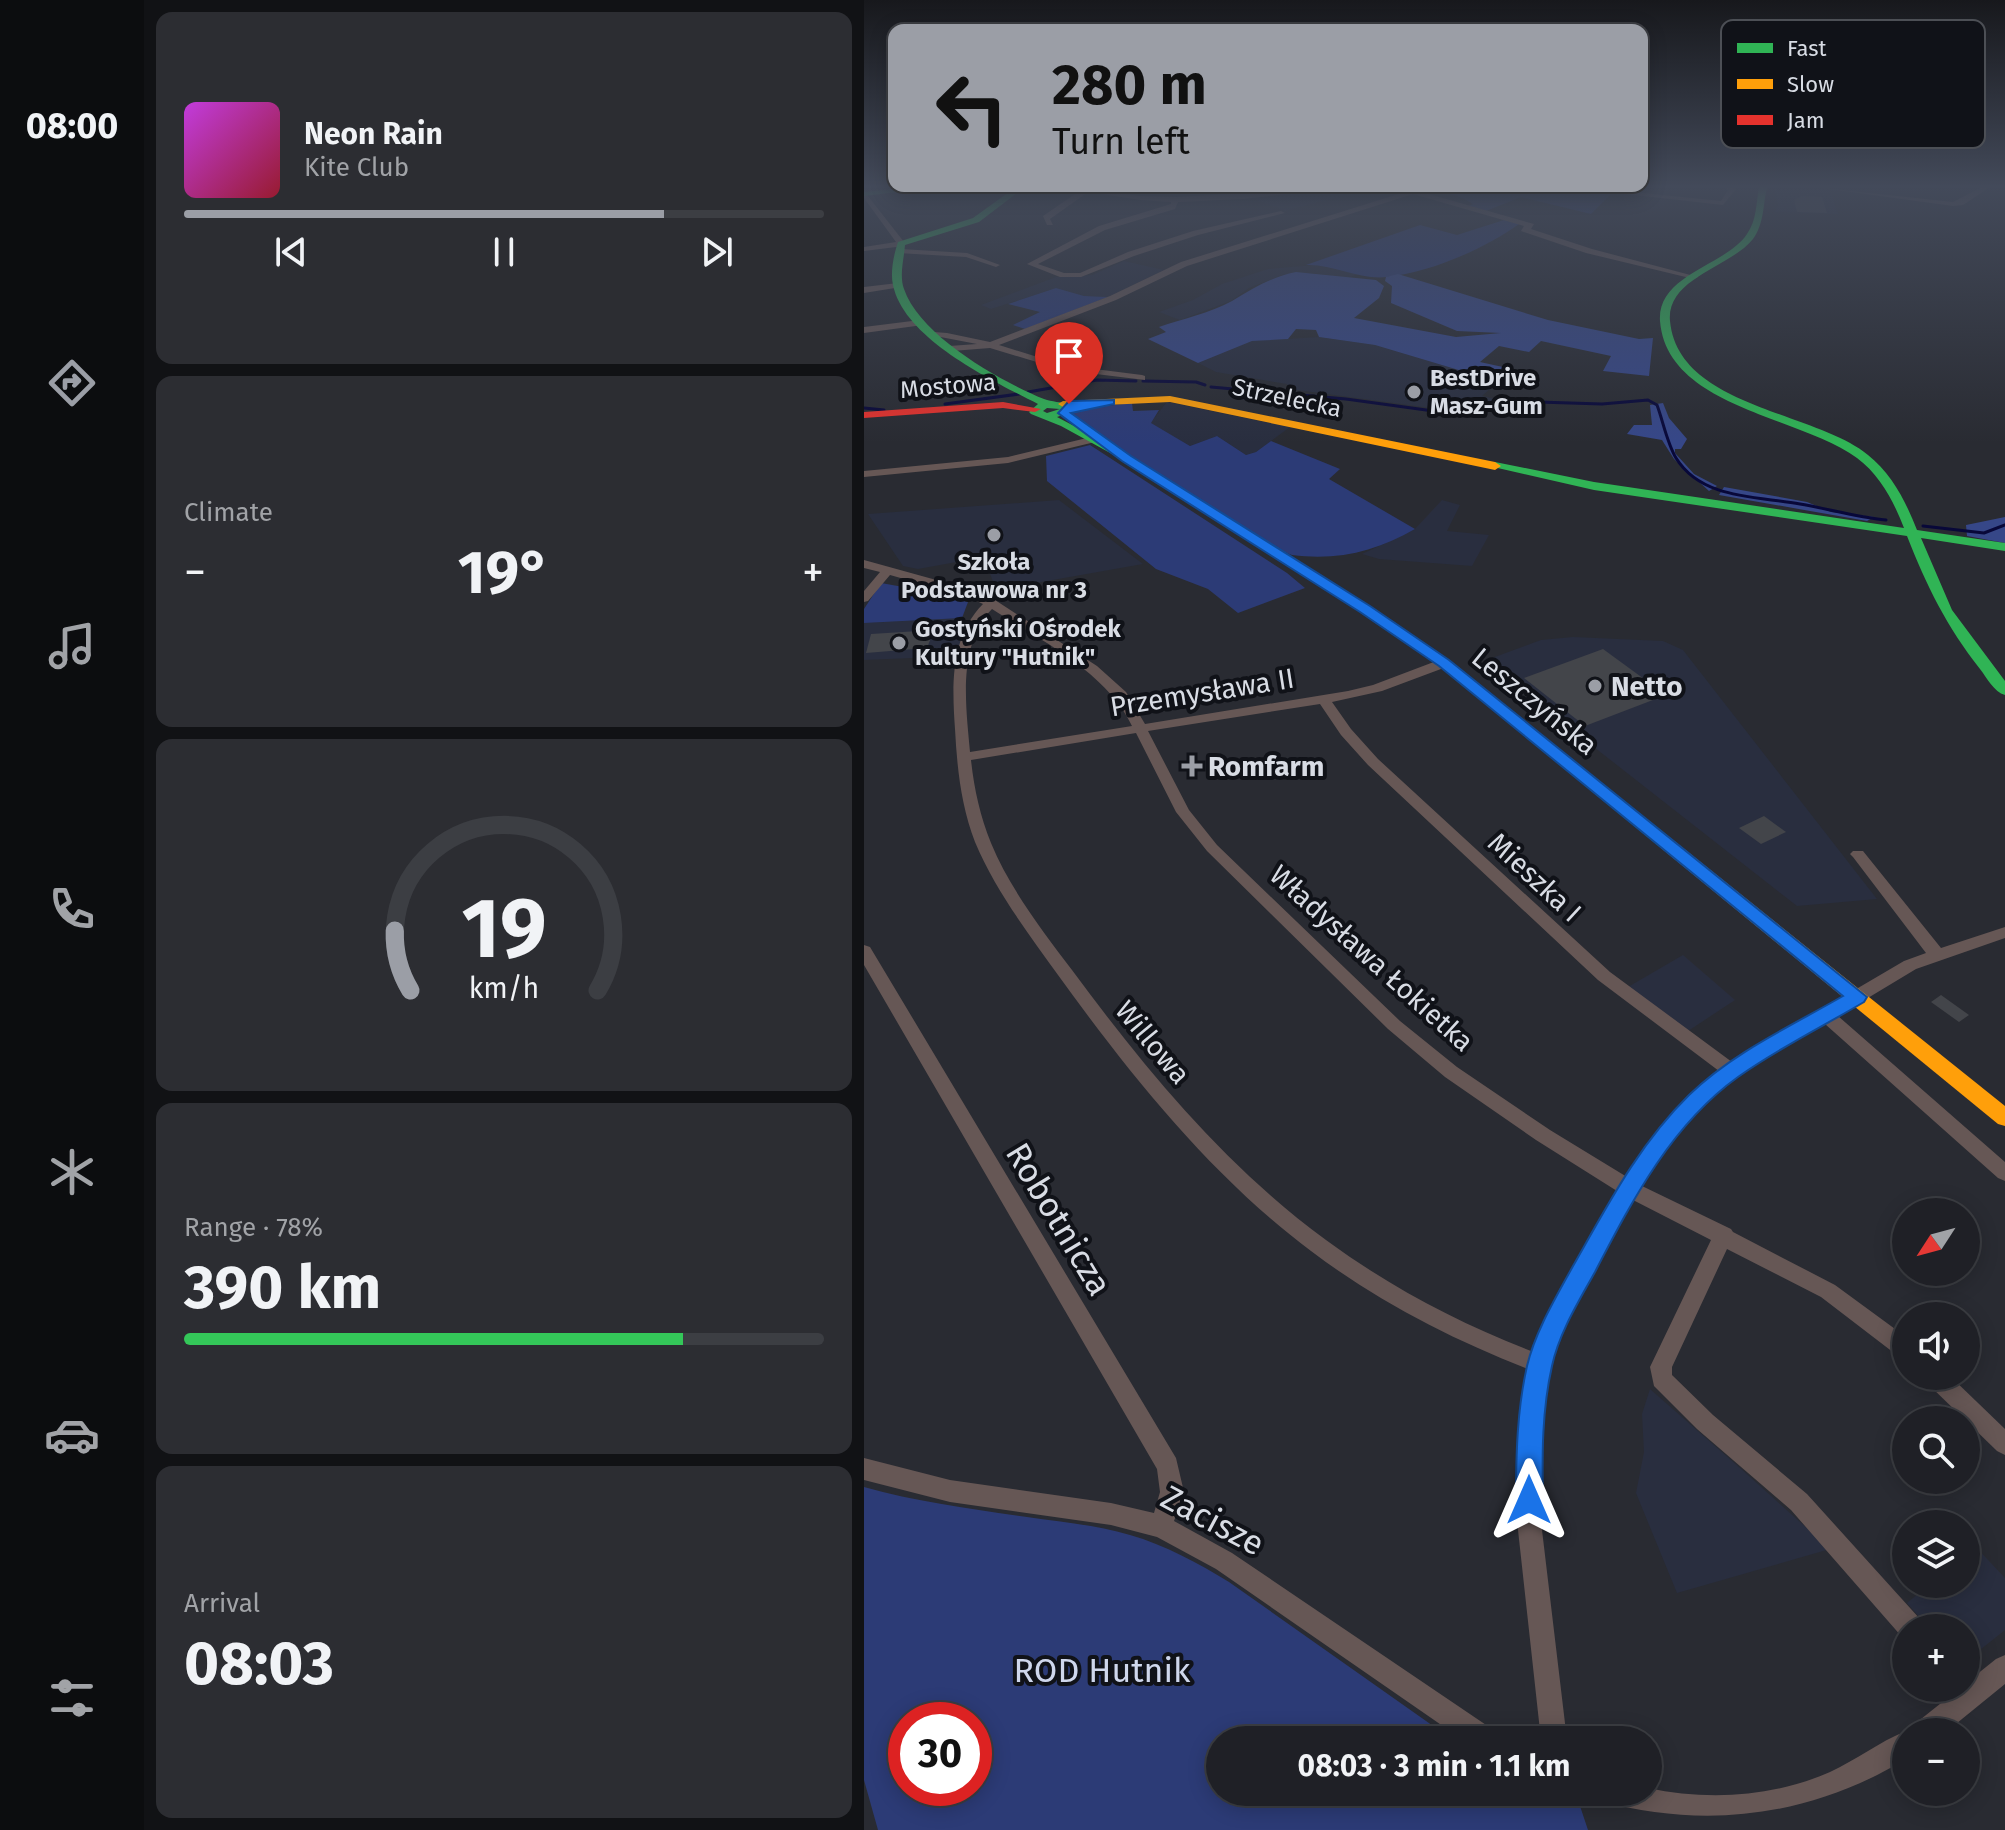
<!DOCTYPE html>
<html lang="en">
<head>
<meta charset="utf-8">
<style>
	body { margin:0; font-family:"Fira Sans",sans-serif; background:#2c2d32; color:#f1f3f6; height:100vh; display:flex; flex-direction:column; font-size:30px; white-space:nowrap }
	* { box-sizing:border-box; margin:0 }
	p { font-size:26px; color:#a1a3a7 }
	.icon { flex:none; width:44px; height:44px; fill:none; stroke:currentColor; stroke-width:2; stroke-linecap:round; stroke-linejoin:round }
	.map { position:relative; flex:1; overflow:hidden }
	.side { display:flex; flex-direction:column; gap:12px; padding:12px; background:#111215; width:720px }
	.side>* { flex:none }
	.top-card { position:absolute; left:24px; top:24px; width:760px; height:168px; border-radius:16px; box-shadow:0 4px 20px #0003,0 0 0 2px #3c3e43; background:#9b9ea6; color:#111; overflow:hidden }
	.needle { width:52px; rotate:234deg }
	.tools { position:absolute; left:1028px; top:1198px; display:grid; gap:16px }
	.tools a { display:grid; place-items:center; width:88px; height:88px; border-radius:50%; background:#1f2026; box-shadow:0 4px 20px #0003,0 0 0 2px #3c3e43; font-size:40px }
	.speed { position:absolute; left:24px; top:1702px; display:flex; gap:16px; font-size:40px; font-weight:700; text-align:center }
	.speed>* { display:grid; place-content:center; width:104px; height:104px; border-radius:50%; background:#1f2026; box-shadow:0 4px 20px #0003,0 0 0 2px #3c3e43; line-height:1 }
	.speed .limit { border:12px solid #d22; background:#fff; color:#111 }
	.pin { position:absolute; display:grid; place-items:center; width:68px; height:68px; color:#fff; margin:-82px -34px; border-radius:50% 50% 50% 0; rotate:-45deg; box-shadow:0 0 8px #0007 }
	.pin .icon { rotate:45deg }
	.me { position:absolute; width:88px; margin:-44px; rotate:0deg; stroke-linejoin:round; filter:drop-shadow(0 0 6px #0008) }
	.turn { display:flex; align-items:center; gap:28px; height:168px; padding:0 32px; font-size:36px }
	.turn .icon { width:104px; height:104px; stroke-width:2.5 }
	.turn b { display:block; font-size:56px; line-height:68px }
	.big { font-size:60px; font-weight:700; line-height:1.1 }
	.side .tile { flex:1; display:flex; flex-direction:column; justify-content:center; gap:12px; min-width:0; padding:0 28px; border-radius:16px; background:#2c2d32 }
	.side .dial { align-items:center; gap:0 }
	.dial svg { height:208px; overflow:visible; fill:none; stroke:#3c3e43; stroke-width:7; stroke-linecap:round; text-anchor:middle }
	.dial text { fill:#f1f3f6; stroke:none }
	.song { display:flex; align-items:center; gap:24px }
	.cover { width:96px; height:96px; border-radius:12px; background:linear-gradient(135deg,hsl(290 70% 55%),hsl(350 70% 35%)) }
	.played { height:8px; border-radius:4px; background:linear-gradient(90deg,#9b9ea6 75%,#3c3e43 75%) }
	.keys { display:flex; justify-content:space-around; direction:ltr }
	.heat { display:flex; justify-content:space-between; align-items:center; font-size:44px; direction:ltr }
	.charge { height:12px; border-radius:6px; background:linear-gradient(90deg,#34c759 78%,#3c3e43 0) }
	.trip { position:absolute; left:342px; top:1726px; width:456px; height:80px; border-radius:40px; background:#1f2026; box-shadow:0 4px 20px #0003,0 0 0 2px #3c3e43; font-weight:700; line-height:80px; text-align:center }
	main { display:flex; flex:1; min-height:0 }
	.tab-bar { display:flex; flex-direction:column; width:144px; justify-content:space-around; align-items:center; background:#0c0d0f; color:#a1a3a7 }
	.tab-bar .icon { width:56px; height:56px }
	.tab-bar .on { color:#9b9ea6 }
	.tab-bar b { font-size:36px; color:#f1f3f6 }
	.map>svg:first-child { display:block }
</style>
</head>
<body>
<main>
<nav class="tab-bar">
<b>08:00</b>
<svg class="icon on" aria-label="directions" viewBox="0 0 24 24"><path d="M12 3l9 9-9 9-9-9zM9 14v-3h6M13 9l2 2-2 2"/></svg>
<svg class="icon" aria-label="music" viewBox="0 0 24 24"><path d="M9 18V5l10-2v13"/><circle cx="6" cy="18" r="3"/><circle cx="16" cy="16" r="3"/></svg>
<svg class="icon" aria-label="phone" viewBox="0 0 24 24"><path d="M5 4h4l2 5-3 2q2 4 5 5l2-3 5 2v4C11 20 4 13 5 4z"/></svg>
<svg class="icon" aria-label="climate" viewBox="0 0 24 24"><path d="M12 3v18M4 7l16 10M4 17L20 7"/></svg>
<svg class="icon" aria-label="car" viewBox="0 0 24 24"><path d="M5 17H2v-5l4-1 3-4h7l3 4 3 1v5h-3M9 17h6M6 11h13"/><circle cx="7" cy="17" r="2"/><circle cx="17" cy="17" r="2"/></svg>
<svg class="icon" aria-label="filters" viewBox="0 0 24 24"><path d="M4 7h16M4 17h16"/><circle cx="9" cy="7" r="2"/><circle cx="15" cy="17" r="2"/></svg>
</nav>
<section class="side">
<div class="tile">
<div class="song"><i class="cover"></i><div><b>Neon Rain</b><p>Kite Club</p></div></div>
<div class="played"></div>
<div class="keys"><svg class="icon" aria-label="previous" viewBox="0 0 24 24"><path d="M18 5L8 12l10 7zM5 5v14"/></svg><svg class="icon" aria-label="pause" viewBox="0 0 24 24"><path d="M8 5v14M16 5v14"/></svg><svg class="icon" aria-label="next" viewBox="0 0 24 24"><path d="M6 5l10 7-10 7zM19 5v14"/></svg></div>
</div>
<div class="tile"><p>Climate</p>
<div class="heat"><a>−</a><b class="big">19°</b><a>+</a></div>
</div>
<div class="tile dial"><svg viewBox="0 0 100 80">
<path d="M14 69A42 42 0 1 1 86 69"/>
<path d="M14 69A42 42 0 0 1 8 46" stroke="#9b9ea6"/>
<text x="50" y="56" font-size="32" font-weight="700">19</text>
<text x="50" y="72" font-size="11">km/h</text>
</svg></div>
<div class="tile"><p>Range · 78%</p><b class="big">390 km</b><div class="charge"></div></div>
<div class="tile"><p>Arrival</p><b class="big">08:03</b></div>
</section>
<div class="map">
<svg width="1141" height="1830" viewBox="0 0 1141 1830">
	<rect width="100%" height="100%" fill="#292b32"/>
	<g fill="#292e3f">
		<path d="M910,187L966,190L974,214L911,212L914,205Z"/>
		<path d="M489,189L477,196L421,211L393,200L427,193Z"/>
		<path d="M260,261L300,270L244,297L220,296L192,288L127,309L117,305L192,277L228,275Z"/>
		<path d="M451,265L494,274L483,278L447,273L418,275L385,288L367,301L316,320L295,312L329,300L358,284L404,269Z"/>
		<path d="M455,337L511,345L598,371L637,379L618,396L650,403L581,410L426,389L423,384L352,372L334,363L388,341Z"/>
		<path d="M303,402L376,417L426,427L392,452L382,455L353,436L326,446L286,423Z"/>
		<path d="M195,500L279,564L132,590L120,557L54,569L39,566L4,514Z"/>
		<path d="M578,500L596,505L583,531L625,535L608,566L515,559L498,554L551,529Z"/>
		<path d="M98,618L96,656L0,660V623Z"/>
		<path d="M709,637L799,641L819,650L1013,899L933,906L620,661L677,640Z"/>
		<path d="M819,955L871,1000L821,1033L764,987Z"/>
		<path d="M786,1389L876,1468L966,1549L813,1593L772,1493L780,1452L778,1414Z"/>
		<path d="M1110,1545L1141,1578V1630L1102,1661V1628H1065L1043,1603L1066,1584H1102V1552Z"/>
	</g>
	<g fill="#2c3b76" fill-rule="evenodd">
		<path d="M539,187H690L748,193L727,214L657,197L622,211L605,206L609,204C588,189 562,193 539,187Z"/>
		<path d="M640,220L655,224C621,249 564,273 523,277C495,280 469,264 442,265L556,225L593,235Z"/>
		<path d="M192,288L220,296L244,297L161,329L149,325L176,312L144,304Z"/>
		<path d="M268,403L269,411L295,410L287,423L326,446L353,436L382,455L392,452L407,441L476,469L465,479L551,529C513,551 474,561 428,555C415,553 216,425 208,413L216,409Z"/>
		<path d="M226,445L423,573L441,588L374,613L344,589L292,569L183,481L182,456Z"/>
		<path d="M17,583L45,588L50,586L104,602L98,618L0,623V609Z"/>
		<path d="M0,1487C53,1502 108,1509 163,1517C197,1522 232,1525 266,1535C301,1545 334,1563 365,1582L589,1740H356V1792H685L715,1803L724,1830H14L0,1780ZM42,1720H110V1788H42Z"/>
	</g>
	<g fill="#364788">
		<path d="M432,272L512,280L520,286L515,298L490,318L592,337L637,333L593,331L527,303L528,286L521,281L522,277L534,274L684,320L775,339L789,338L785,376L739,371L747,356L677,341L665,352L635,346L616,362L648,369L598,371L511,345L455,337L452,330L432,329L424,339L388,341L334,363L284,339L302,332L295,327C318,319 346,313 368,301C390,288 407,277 432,272Z"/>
		<path d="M799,403L805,418L823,439L817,449H811V453L830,474L853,486L845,491L810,459L798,440L763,434L770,425H788L786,405Z"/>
		<path d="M860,487L943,502L967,512L1010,517L1003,521L855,495Z"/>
		<path d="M1141,517V543L1103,536L1102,525Z"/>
	</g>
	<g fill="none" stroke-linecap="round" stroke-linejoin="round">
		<g stroke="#080839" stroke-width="3">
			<path d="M279,381L332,382L341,385"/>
			<path d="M347,387L482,399L584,413L674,402L738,404L784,400L793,405C799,421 803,443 812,458C838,500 894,496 936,504C965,509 992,517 1022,520"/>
			<path d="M164,392L233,380L272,381"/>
			<path d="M81,404L155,394"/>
			<path d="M0,408L20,410"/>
			<path d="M1059,526L1120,533L1141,525"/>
		</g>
	</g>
	<g fill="#43454a">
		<path d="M937,196L958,197L963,213L933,212L930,200Z"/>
		<path d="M70,630L63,648L2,653L7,634Z"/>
		<path d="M739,649L802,695L721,726L660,678Z"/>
		<path d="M900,816L922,832L897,844L875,828Z"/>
		<path d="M1077,995L1105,1015L1095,1022L1067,1002Z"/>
	</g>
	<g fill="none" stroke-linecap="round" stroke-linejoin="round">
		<g fill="#665755" fill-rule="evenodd">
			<path d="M208,187L277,196L313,197L485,187L379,199L314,202L311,209L241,230L174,264L200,273H216L264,252L329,231L417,211L421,213L334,235L270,256L217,277H196L163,264L235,226L307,204V202L277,200L224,192L186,219L189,225H183L179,216L217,190Z"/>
			<path d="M540,187L670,224L667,229L728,249L834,277L830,279L722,253L657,231L660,226L549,194L323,266L252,300L135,345L199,365L278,375L281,376V380L199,370L126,348L88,351L83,348L85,346L113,344L66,335L70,332L83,333L126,342L246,296L317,262L541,192L536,189Z"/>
			<path d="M699,187H720L857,201L864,190L862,187L872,189L859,205Z"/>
			<path d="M950,187L1089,202L1118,187H1126L1099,205L1089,206Z"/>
			<path d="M0,191L40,242V246L0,251V247L32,242L0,198Z"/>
			<path d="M37,249L103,253L136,265L132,267L102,257L34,253Z"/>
			<path d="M34,283L37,287L0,293V287Z"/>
			<path d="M56,320L59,321V325L0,333V327Z"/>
			<path d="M227,437L232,440L231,442L144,463L0,477V471L144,457Z"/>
			<path d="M0,560L112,591L131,600L233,666L262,692L281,724L484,691L509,685L575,660H585V666L518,691L468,702L487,729L514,759L746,972L868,1062L1040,961L1062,953L989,857L986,854L989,851H999L1077,948L1141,927V938L1052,969L974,1016L1141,1162V1181L1134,1178L961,1024C932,1040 903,1056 875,1075C834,1102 805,1145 778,1186L867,1229L869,1232L971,1285L1042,1337V1359L1034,1356L957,1297L863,1249L808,1367V1375L849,1415L943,1494L1056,1619L1059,1628H1042V1638L1038,1637L927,1510L833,1429L790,1386L786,1367L847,1240L769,1200L708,1309L687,1364L676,1438L678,1530L703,1740H677L654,1530V1438L664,1369C587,1339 513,1301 447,1251C347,1176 267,1076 194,975C164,933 131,890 111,842C97,806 93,767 91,729C88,686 86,637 119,604L104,597L26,575L4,601L0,602V591L16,572L0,568ZM128,609C176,640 243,672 268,726L106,752C102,706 93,645 128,609ZM456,704L477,735L504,765L734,980L855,1071C818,1103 790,1137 763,1177L686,1130L593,1067L536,1021L353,845L325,810L284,731ZM272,733L312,812L343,851L524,1029L581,1077L672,1140L753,1191L692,1301L670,1352C596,1324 526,1287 462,1240C362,1167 281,1069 208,970C178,930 146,889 127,843C116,816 110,788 107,760Z"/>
			<path d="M0,945L6,947L312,1458L320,1492L310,1521L368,1553L631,1731L635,1740H599L352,1569L293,1537L247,1525L86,1502L0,1480V1458L86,1480L247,1503L290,1513L296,1492L293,1469L0,965Z"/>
			<path d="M1060,1376H1086L1141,1429V1455L1133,1451L1063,1383Z"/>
			<path d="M1141,1655V1684L1082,1732H1048L1052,1723L1096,1688H1102V1683L1132,1659Z"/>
			<path d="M1042,1731L1045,1732H1042V1759C948,1816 843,1830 737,1801L733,1792H784V1788C845,1801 909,1797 966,1772C992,1760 1015,1742 1042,1731Z"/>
		</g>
		<g fill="#30b455" fill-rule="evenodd">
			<path d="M49,187H73L0,196V192Z"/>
			<path d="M152,187H161L115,222L41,245C40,259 35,275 40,289C56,336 136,381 180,399C188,402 197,402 205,404L207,412L193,417L267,456L506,606L585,660L809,840L812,844L809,848H797L575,666L496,612L259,460L197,426L167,414L165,412L174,404C129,381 40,339 29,285C26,272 30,254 34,242L109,218ZM183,408L196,409L183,413L179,411Z"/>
			<path d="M895,187H903C899,205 900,224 889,239C867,267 802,278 806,321C814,407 950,411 1004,455C1028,474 1042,502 1053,530L1141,543V551L1057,538L1088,610L1141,681V695C1130,692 1123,678 1116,669C1083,627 1062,585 1043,536L730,490L625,466L631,462L730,482L1040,528C1030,502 1016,475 993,458C937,416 803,408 796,321C793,274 862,266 883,234C893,220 892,203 895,187Z"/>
		</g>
		<g fill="#ff9f0a" fill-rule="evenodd">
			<path d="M306,396L631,462L637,466L631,470L306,402L199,407L194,404L199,401Z"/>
			<path d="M803,839L809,840L1141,1106V1126L1134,1124L797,848L794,844Z"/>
		</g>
		<path fill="#e5322d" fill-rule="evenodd" d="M139,402L177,409L171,412L139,408L0,418V412Z"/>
	</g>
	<linearGradient id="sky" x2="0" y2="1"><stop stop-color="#17181c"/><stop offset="0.42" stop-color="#434a5a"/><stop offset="1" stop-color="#434a5a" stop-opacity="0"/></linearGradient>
	<rect width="1141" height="443" fill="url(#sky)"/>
	<path fill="#1a73e8" stroke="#114b97" stroke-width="2" d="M250,400V404L207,413L267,456L506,606L585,660L1003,997L1000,1002C958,1027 913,1049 874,1077C807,1125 768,1201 731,1272C715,1301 695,1333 688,1366C678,1410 678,1455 679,1500L675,1509L665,1512L656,1509L652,1500C652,1455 653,1410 663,1366C671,1332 692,1297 709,1266C743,1206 775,1144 825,1095C868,1053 927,1026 979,996L575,666L496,612L258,461L194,413L205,401Z"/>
	<g fill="#9b9ea6" stroke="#101218" stroke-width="3">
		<circle cx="550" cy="392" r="8"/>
		<circle cx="130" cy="535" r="8"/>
		<circle cx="35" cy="643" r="8"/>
		<circle cx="731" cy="686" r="8"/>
		<path d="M324 754h8v8h8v8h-8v8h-8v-8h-8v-8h8z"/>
	</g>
	<g text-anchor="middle" stroke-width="8" stroke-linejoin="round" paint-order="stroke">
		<g font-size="24" font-weight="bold" fill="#d8dce4" stroke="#101218" text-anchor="start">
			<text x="566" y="386">BestDrive<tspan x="566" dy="28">Masz-Gum</tspan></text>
			<text x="130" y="570" text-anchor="middle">Szkoła<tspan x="130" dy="28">Podstawowa nr 3</tspan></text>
			<text x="51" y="637">Gostyński Ośrodek<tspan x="51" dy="28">Kultury "Hutnik"</tspan></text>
		</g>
		<g font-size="24" fill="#d8dce4" stroke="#101218">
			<text transform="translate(84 386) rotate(-5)" y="8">Mostowa</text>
			<text transform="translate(423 398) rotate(12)" y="8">Strzelecka</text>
		</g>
		<g font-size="28" font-weight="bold" fill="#d8dce4" stroke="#101218" text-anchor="start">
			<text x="747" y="696">Netto</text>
			<text x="344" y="776">Romfarm</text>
		</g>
		<g font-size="28" fill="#d8dce4" stroke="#101218">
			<text transform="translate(338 692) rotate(-9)" y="10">Przemysława II</text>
			<text transform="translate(671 701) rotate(39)" y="10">Leszczyńska</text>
			<text transform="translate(671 877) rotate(43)" y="10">Mieszka I</text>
			<text transform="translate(508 958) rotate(42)" y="10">Władysława Łokietka</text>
			<text transform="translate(289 1042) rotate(50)" y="10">Willowa</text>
		</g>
		<g font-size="34" fill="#d8dce4" stroke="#101218">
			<text transform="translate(195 1219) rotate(59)" y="12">Robotnicza</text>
			<text transform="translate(349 1520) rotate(28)" y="12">Zacisze</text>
		</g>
		<g font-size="34" fill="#cfd7ec" stroke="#101218">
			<text x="238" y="1682">ROD Hutnik</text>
		</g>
	</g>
	<rect x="857" y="20" width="264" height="128" rx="12" fill="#101218" stroke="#4c4f55" stroke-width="2"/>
	<rect x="873" y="43" width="36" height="10" fill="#30b455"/>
	<rect x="873" y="79" width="36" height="10" fill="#ff9f0a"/>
	<rect x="873" y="115" width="36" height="10" fill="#e5322d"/>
	<g font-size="22" fill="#d8dce4">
		<text x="923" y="56">Fast</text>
		<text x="923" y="92">Slow</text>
		<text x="923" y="128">Jam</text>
	</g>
</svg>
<div class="tools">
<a><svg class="needle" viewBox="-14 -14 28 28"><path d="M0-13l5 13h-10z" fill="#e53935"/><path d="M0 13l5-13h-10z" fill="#a1a3a7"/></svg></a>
<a><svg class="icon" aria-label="sound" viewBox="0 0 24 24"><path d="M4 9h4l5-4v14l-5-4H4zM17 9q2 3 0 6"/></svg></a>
<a><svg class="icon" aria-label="search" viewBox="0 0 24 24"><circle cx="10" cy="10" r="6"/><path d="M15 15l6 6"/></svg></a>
<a><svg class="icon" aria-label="layers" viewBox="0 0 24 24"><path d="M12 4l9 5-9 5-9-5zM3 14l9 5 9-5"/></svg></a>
<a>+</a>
<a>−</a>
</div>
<div class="speed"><div class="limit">30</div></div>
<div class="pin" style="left:205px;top:404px;background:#d93025"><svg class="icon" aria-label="arrive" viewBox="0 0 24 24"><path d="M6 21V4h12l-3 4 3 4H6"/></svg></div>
<svg class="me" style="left:665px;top:1500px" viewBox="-20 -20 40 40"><path d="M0-17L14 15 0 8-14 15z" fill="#1a73e8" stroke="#fff" stroke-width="4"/></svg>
<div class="trip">08:03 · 3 min · 1.1 km</div>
<div class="top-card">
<div class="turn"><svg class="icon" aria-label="left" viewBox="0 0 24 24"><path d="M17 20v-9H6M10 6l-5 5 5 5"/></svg><div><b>280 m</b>Turn left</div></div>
</div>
</div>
</main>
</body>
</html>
